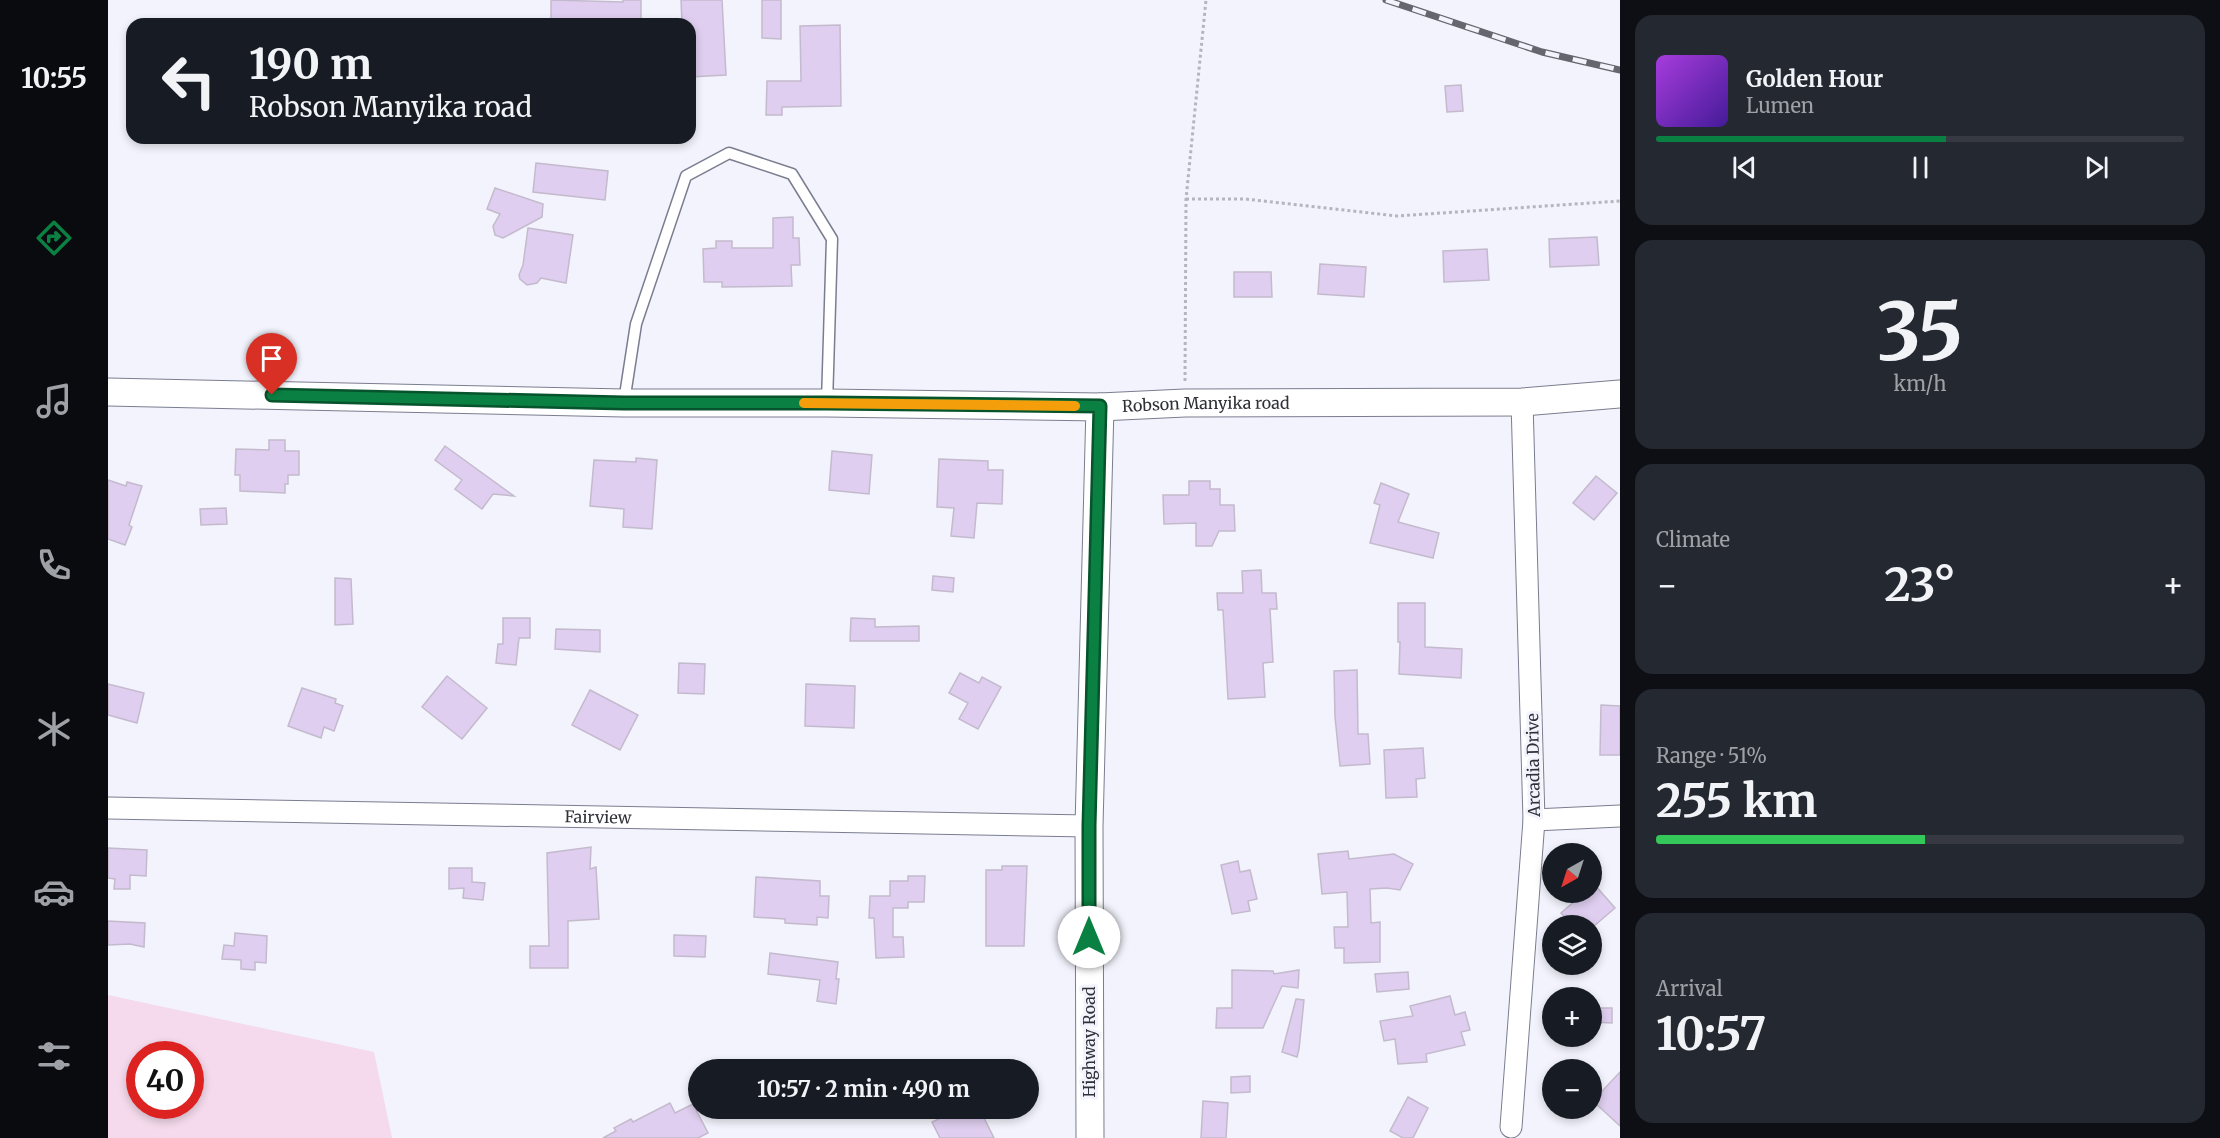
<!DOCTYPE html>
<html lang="en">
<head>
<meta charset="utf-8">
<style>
	body { margin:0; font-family:Merriweather,serif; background:#242831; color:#f1f3f6; height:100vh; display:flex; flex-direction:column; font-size:22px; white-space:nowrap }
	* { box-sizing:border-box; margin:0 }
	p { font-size:20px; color:#9ea1a6 }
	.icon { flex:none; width:33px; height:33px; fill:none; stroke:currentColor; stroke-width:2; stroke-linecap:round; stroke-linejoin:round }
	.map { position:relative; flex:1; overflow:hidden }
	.sheet { display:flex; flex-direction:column; gap:15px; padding:15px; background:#0d0f14; width:600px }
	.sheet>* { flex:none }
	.top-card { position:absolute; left:18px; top:18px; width:570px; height:126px; border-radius:18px; box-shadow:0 3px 9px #0003; background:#171b24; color:#f1f3f6; overflow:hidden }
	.needle { width:39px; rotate:219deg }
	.tools { position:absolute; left:1434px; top:843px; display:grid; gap:12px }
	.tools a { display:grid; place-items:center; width:60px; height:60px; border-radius:50%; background:#171b24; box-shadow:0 3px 9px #0003; font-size:30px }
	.speed { position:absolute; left:18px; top:1041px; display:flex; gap:12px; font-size:30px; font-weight:700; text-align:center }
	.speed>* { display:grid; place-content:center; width:78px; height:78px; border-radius:50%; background:#171b24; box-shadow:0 3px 9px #0003; line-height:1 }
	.speed .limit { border:9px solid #d22; background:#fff; color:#111 }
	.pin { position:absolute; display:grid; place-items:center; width:51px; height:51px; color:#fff; margin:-62px -26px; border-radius:50% 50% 50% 0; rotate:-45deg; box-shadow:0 0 6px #0007 }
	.pin .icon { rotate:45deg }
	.me { position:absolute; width:66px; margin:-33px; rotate:0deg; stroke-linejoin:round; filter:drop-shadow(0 0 4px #0008) }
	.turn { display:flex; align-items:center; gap:21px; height:126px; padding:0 24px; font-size:27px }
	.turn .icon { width:78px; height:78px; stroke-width:2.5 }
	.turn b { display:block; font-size:42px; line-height:51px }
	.big { font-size:45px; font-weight:700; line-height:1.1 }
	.sheet .widget { flex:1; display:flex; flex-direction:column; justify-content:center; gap:9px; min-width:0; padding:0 21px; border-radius:18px; background:#242831 }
	.sheet .dial { align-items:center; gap:0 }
	.dial b { font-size:78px; line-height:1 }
	.song { display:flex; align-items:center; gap:18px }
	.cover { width:72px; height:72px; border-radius:9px; background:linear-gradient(135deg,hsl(280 70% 55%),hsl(260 70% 35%)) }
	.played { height:6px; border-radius:3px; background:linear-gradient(90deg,#0b8043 55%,#363941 55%) }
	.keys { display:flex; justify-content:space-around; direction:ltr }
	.heat { display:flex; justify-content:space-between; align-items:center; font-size:33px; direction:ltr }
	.charge { height:9px; border-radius:4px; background:linear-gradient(90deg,#34c759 51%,#363941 0) }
	.trip { position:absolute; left:580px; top:1059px; width:351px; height:60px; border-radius:30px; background:#171b24; box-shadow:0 3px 9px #0003; font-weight:700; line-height:60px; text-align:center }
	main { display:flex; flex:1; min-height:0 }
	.dock { display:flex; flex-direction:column; width:108px; justify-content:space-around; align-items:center; background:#090b0e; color:#9ea1a6 }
	.dock .icon { width:42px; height:42px }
	.dock .selected { color:#0b8043 }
	.dock b { font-size:27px; color:#f1f3f6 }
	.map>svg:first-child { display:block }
</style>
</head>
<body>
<main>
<nav class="dock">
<b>10:55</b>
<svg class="icon selected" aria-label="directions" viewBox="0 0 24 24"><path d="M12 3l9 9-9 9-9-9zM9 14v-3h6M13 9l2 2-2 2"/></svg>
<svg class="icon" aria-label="music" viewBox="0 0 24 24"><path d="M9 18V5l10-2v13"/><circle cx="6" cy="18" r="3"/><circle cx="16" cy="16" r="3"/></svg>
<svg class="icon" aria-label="phone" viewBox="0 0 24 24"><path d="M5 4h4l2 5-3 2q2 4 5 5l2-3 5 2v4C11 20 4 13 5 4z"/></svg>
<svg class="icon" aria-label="climate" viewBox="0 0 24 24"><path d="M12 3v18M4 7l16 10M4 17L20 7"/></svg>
<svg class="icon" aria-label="car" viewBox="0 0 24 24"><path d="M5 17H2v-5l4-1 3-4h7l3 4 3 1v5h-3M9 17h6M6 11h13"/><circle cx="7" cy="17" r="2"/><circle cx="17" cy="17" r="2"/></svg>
<svg class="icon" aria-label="filters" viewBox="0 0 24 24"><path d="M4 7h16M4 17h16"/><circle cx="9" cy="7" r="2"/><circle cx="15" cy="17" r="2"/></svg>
</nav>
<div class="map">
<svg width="1512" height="1138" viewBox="0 0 1512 1138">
	<rect width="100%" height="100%" fill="#f2f3fc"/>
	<path fill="#f4daec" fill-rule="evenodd" d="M0,995L266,1052L284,1138H0ZM32,1054H82V1106H32Z"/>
	<g fill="#dfceef" stroke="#c4bacd" stroke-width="1.5">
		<path d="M443,0L515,2V0H533V24H443Z"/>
		<path d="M573,0H614L618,75L582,77V24H574Z"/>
		<path d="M654,0H673V39L654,38Z"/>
		<path d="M732,25L733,106L674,107V115H658L659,81H693L692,26Z"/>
		<path d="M1353,85L1355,111L1339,112L1337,86Z"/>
		<path d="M428,163L500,171L497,200L425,192Z"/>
		<path d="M387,188L435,204L434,217L395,238L387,235L385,226L392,214L379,209Z"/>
		<path d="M685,217V238H691L692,265H683L684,286L614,287V282H596L595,249L608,248V241H624V248H665V218Z"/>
		<path d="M420,228L465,235L458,283L433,278L429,283L419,285L412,279L411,275L415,265Z"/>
		<path d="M1489,237L1491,265L1442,267L1441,239Z"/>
		<path d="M1379,249L1381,280L1336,282L1335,251Z"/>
		<path d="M1212,264L1258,267L1256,297L1210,294Z"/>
		<path d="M1126,272H1163L1164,297H1126Z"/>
		<path d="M161,440H177V451H191V475H180V484H177V493L132,491V475H127L128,449L161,450Z"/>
		<path d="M337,446L406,496L385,494L374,509L347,489L354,480L327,460Z"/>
		<path d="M724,451L764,455L761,494L721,490Z"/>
		<path d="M528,458L549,460L544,529L515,527L516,509L482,506L486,460L528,462Z"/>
		<path d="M831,459L880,461V470H895L894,504L869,503L866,538L843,536L846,508L829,507Z"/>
		<path d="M1488,476L1509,493L1486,520L1465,503Z"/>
		<path d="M0,480L18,486L19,482L34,486L21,525L24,527L17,545L0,539Z"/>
		<path d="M1081,481H1102V489H1112V505H1126L1127,531H1111L1104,546H1088V523L1056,524L1055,495H1081Z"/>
		<path d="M1273,483L1301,494L1290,522L1331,533L1325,558L1262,543L1272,505L1266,503Z"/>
		<path d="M118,508L119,524L93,525L92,509Z"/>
		<path d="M1153,570L1154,593H1168L1169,609H1162L1165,662L1155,663L1157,697L1120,699L1115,610H1110L1109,593H1135L1134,571Z"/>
		<path d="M825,576L846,578L845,592L824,590Z"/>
		<path d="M227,578L243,579L245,624L227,625Z"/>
		<path d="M1290,603H1317V647L1354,649L1353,678L1291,674L1292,642H1290Z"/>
		<path d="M395,618H422V638H411L408,665L388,663L390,644H395Z"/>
		<path d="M743,618L767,619V627L811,626V641H742Z"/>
		<path d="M448,629L492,630V652L447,649Z"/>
		<path d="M571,663L597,664L596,694L570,693Z"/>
		<path d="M1249,670L1250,734H1260L1262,764L1232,766L1227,717L1226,671Z"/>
		<path d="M852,673L871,683L874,677L893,687L870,729L851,719L860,703L841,693Z"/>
		<path d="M339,676L379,708L354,739L314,707Z"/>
		<path d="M0,684L36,693L29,723L0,715Z"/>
		<path d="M698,684L747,686L746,728L697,726Z"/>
		<path d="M194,688L228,699L227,703L235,706L226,731L216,727L213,738L180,726Z"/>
		<path d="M482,690L530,715L512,750L464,725Z"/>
		<path d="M1493,705L1512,706V755H1492Z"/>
		<path d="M1315,748L1317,778L1308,779L1309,797L1278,798L1276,750Z"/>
		<path d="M483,847L482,869L488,867L491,919L460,921V968H422V946H441L439,853Z"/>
		<path d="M0,848L39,850L38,876L22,875V889H6L7,879L0,878Z"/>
		<path d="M1240,851L1241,859L1286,854L1305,864L1292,890L1279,888L1262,889L1263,923L1272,922V962L1236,963V948H1227L1226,927H1240L1239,892L1214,894L1210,854Z"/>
		<path d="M1130,861L1132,872L1142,870L1149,899L1140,901L1142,911L1124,914L1113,865Z"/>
		<path d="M894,866H919L916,946H878V870H894Z"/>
		<path d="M341,868H364V882L377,883L375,900L355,898L356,888L341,889Z"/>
		<path d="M800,876H817L816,902H800V908H785V937H795L796,957L768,958L766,918H761L762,896H782V881H800Z"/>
		<path d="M648,877L712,881V896H721L720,918L709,917V925L677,923V919L646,917Z"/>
		<path d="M1486,884L1507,908L1486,926H1465L1453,913L1477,892H1484V886Z"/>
		<path d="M0,921L37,923L36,947L22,944L0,945Z"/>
		<path d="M127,933L159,936L158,963L147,962V970L133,969V960L114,959L116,945L126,946Z"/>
		<path d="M566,935L598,936L597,957L566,956Z"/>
		<path d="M662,953L730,962L728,979H731L728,1004L709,1001L712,980L660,974Z"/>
		<path d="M1124,970L1165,971L1166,974L1191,970L1190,988L1174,986L1155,1028H1108L1109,1008H1124Z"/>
		<path d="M1300,972L1301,989L1269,992L1267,974Z"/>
		<path d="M1342,996L1347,1015L1357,1012L1362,1030L1353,1032L1357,1045L1318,1054L1319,1062L1290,1064L1287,1039L1276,1041L1272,1021L1305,1016L1302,1006Z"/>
		<path d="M1188,999L1196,1000L1191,1049L1189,1057L1174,1052Z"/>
		<path d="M1484,1008H1504V1023L1484,1022Z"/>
		<path d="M1512,1072V1126L1485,1101Z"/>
		<path d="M1142,1076V1092L1123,1093V1077Z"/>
		<path d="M1300,1097L1320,1108L1305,1138H1295L1282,1131Z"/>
		<path d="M1095,1101L1120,1103L1118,1138H1093Z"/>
		<path d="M562,1103L567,1113L585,1104L600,1133L590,1138H495L508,1131L506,1128L523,1119L525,1122Z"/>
		<path d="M862,1108H871L886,1138H832L824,1122L843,1113L845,1117Z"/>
	</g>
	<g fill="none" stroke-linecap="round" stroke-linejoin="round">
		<defs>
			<path id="service" d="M516,402L528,324L578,176L621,153L684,174L724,239L719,403"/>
			<g id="minor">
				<path id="s1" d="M0,808L981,826"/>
				<path d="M1426,820L1512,816"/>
				<path d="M1403,1127L1426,820L1414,402"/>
			</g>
			<g id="tertiary">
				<path id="s2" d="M0,392L516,403H719L992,407L1077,403L1414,402L1512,394"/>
				<path d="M982,1138L981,826L992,407"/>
			</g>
		</defs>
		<use href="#service" stroke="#7a7d8f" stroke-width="13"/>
		<use href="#minor" stroke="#7a7d8f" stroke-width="23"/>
		<use href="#tertiary" stroke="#7a7d8f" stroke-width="29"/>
		<g stroke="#b4b5bd" stroke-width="3" stroke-dasharray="3 3" stroke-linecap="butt">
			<path d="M1078,199H1137L1289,216L1512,201"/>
			<path d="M1077,381L1078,199L1098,0"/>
		</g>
		<use href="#service" stroke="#fff" stroke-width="10"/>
		<use href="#minor" stroke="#fff" stroke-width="21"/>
		<use href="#tertiary" stroke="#fff" stroke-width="27"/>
		<defs>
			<path id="rail" d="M1278,0L1434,52L1512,70"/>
		</defs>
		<use href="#rail" stroke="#65666e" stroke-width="7"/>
		<use href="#rail" stroke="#f2f3fc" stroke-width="4.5" stroke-dasharray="14" stroke-linecap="butt"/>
	</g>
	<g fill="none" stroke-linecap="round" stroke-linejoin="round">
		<defs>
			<path id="route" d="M164,395L516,403H719L992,406L981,826V937"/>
		</defs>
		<use href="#route" stroke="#07532c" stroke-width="15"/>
		<use href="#route" stroke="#0b8043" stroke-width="10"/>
		<path stroke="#f59e0b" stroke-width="10" d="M696,403L967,406"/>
	</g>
	<g text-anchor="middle" stroke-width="6" stroke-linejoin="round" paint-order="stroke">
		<g font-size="16" fill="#2f3038" stroke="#f2f3fc">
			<text dy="6" stroke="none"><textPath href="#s2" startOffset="1098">Robson Manyika road</textPath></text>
			<text transform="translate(1425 765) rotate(-91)" y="6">Arcadia Drive</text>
			<text dy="6" stroke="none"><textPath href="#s1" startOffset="490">Fairview</textPath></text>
			<text transform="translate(981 1042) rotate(-90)" y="6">Highway Road</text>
		</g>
	</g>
</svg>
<div class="tools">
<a><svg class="needle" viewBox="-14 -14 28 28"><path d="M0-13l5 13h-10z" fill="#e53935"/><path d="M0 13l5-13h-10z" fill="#9ea1a6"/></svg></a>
<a><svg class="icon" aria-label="layers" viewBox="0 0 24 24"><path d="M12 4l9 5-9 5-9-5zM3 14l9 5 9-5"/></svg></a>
<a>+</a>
<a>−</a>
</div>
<div class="speed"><div class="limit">40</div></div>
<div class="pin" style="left:164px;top:395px;background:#d93025"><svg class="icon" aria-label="arrive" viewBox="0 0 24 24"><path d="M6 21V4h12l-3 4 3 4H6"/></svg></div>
<svg class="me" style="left:981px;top:937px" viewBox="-20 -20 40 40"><circle r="19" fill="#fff"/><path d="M0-13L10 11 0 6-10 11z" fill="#0b8043"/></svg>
<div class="trip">10:57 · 2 min · 490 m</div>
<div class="top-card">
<div class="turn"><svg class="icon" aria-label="left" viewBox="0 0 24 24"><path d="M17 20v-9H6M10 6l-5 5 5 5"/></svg><div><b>190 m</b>Robson Manyika road</div></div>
</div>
</div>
<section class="sheet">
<div class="widget">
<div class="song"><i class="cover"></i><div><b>Golden Hour</b><p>Lumen</p></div></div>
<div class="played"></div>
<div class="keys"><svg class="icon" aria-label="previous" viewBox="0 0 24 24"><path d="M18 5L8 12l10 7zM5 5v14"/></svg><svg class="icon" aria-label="pause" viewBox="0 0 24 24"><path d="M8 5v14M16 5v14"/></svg><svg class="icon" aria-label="next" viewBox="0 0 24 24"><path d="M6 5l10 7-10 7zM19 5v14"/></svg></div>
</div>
<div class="widget dial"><b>35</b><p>km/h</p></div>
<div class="widget"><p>Climate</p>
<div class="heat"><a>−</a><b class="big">23°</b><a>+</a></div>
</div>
<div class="widget"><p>Range · 51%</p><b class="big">255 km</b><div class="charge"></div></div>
<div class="widget"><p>Arrival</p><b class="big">10:57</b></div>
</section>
</main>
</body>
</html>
